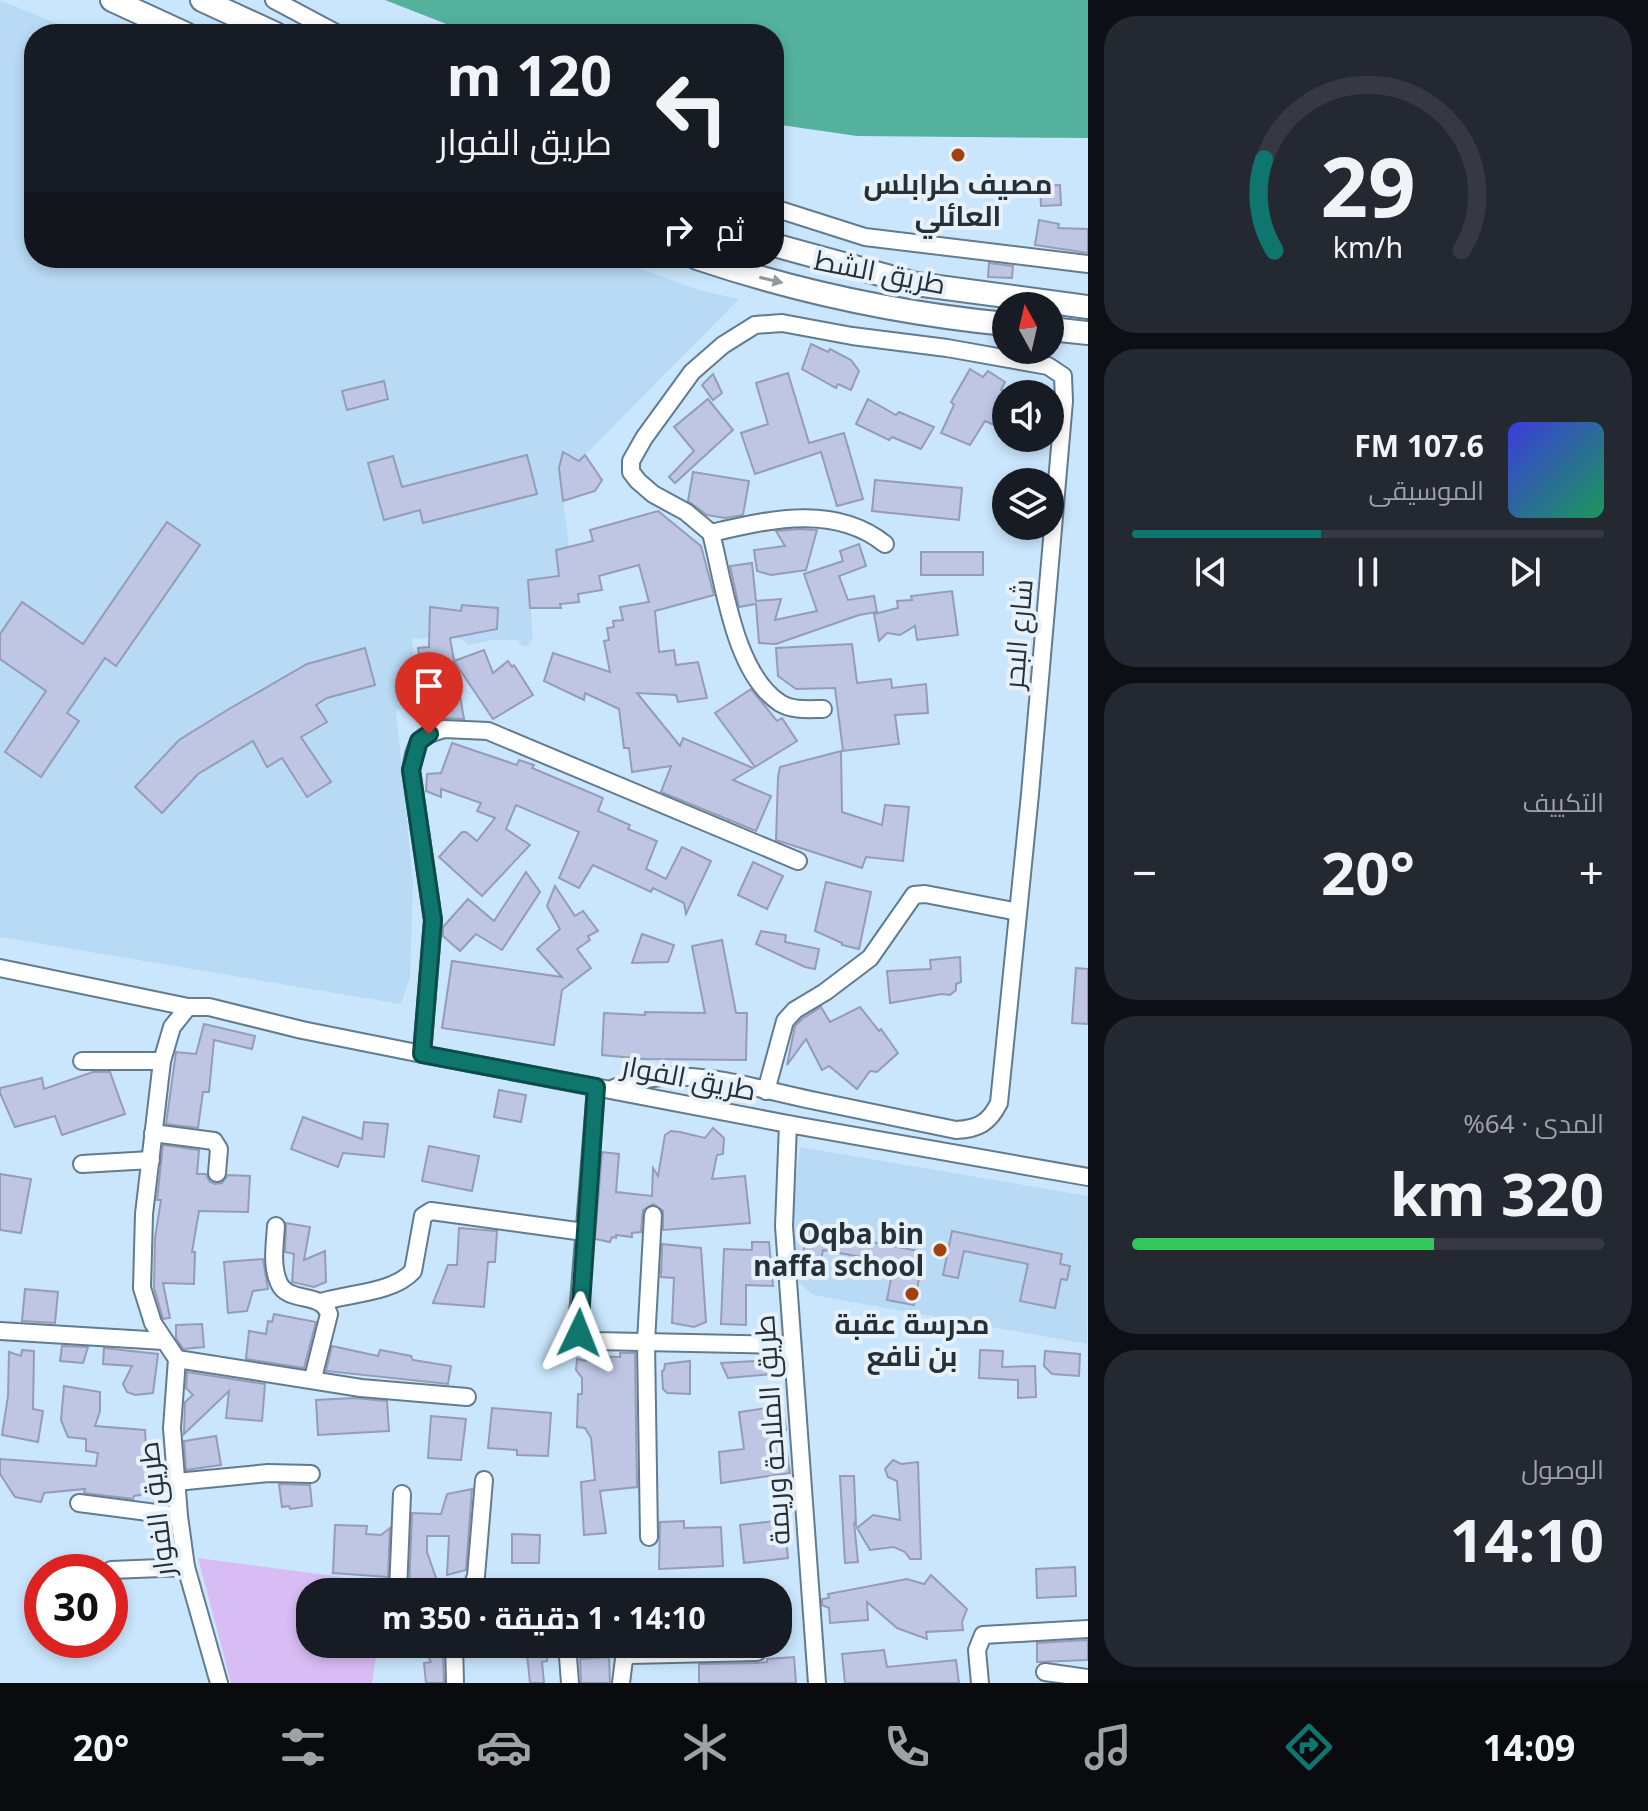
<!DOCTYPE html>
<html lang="ar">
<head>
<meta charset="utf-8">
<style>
	body { margin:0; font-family:"Noto Sans",Cairo,sans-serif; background:#242831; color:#f1f3f6; direction:rtl; height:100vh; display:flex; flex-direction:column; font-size:30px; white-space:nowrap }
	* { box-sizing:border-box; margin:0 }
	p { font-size:26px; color:#9ea1a6 }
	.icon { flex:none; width:44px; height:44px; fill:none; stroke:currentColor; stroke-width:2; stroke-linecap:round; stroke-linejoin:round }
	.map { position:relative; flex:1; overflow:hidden; direction:ltr }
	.panel { display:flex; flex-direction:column; gap:16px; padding:16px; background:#0d0f14; width:560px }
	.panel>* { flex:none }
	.banner { position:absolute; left:24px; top:24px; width:760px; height:244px; border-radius:32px; box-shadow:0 4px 12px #0003; direction:rtl; background:#171b24; color:#f1f3f6; overflow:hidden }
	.needle { width:52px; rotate:352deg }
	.fabs { position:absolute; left:992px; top:292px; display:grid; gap:16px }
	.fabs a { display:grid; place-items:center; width:72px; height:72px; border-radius:50%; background:#171b24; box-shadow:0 4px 12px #0003; font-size:40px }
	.speed { position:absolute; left:24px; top:1554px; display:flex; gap:16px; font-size:40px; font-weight:700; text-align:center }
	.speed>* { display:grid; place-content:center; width:104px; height:104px; border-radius:50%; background:#171b24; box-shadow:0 4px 12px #0003; line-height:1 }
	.speed .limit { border:12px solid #d22; background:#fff; color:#111 }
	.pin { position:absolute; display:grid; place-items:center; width:68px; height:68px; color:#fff; margin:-82px -34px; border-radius:50% 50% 50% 0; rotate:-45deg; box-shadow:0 0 8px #0007 }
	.pin .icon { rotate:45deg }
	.me { position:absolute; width:88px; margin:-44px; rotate:2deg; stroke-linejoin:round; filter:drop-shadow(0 0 6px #0008) }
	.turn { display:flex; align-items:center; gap:28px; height:168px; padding:0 40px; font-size:36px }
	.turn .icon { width:104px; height:104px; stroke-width:2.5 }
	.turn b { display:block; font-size:56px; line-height:68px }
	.then { display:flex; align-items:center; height:76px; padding:0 40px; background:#0003; gap:16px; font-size:30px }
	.big { font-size:60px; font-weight:700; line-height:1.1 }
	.panel .card { flex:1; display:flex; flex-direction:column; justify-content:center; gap:12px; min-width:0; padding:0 28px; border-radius:32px; background:#242831 }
	.panel .dial { align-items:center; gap:0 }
	.dial svg { height:208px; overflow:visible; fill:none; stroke:#363941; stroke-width:7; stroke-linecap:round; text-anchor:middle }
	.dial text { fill:#f1f3f6; stroke:none }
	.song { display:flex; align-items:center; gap:24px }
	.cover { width:96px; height:96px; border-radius:12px; background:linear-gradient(135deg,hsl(240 70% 55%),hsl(150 70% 35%)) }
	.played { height:8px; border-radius:4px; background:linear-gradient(90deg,#0f766e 40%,#363941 40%) }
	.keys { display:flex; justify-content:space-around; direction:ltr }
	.heat { display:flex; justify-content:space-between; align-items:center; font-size:44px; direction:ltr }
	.charge { height:12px; border-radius:6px; background:linear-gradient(90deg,#34c759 64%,#363941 0) }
	.trip { position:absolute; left:296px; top:1578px; width:496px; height:80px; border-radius:32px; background:#171b24; box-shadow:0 4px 12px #0003; font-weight:700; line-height:80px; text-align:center; direction:rtl }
	.menu { display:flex; height:128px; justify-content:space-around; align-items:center; background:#090b0e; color:#9ea1a6 }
	.menu .icon { width:56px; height:56px }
	.menu .selected { color:#0f766e }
	.menu b { font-size:36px; color:#f1f3f6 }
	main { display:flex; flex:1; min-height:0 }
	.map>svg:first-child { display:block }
</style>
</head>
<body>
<main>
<section class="panel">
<div class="card dial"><svg viewBox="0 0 100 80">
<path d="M14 69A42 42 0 1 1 86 69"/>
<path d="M14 69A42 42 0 0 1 10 34" stroke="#0f766e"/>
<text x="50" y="56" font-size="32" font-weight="700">29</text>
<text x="50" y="72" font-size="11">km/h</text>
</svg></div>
<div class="card">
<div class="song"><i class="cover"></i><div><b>107.6 FM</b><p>الموسيقى</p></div></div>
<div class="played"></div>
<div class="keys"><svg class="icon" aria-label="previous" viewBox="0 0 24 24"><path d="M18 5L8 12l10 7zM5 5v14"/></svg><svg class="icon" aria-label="pause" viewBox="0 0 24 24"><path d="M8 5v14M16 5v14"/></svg><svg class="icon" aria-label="next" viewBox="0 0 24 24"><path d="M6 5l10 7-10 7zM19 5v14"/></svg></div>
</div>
<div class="card"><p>التكييف</p>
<div class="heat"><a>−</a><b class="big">20°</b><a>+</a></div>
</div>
<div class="card"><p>المدى · 64%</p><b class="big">320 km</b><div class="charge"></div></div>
<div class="card"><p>الوصول</p><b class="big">14:10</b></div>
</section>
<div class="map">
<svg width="1088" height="1683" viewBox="0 0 1088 1683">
	<rect width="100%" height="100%" fill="#cae6fc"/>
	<g fill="#b8daf4">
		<path d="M0,0L82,34H34V258H612L698,290L739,299L579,461L563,452L559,468L569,546L556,550L559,576L528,580L533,638L528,646H522L518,640H492L467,645L465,641L454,637L412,639L415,665L408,666L413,707L396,710L413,882L410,977L401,1004L0,937Z"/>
		<path d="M800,1147L1088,1196L1087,1344L813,1295L795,1279L791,1220Z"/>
	</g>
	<path fill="#d8bdf5" d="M198,1558L380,1582L382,1592H310V1644H378L372,1683H231Z"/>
	<path fill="#53b19e" d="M385,0H1088V138L857,136L774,124V34H472Z"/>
	<g fill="#bec6e4" stroke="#959cb8" stroke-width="2">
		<path d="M1060,185L1061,205L1041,206L1040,186Z"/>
		<path d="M1039,220L1059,224L1058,228L1088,229V253L1035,245Z"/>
		<path d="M989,263L1013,266L1012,278L988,277Z"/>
		<path d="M811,344L828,352L830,349L851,360L859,371L851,390L838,384L836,388L802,369Z"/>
		<path d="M970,369L983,377L988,371L1005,382L1001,390L1006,391V430L985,421L970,445L941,433L954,405L951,402Z"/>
		<path d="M788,373L809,443L844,433L863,499L837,506L821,452L755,474L741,433L768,424L756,383Z"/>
		<path d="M713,374L722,393L713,400L702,385Z"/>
		<path d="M384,381L388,399L347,410L342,391Z"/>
		<path d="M708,399L733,430L675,483L669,477L694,451L674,427Z"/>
		<path d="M868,399L896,415L899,412L934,427L921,449L892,437L889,440L856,424Z"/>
		<path d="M563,452L579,461L585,455L602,480L595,491L563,501L559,468Z"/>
		<path d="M527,455L537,494L423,523L420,510L384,520L368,463L393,456L402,487Z"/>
		<path d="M693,472L749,481L743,515L725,518L707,515L688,501Z"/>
		<path d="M875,480L962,488L959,520L872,511Z"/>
		<path d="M658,511L701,546L714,595L655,611L659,652L674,650L676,665L698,662L707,698L678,702L676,695L637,693L680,746L683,738L753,768L733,780L771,796L756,831L661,792L671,766L632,772L629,748H624L619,709L585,693L584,700L544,681L553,653L610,672L604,641L609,640L607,628L614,627L613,621L623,620L620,607L649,602L639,565L599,576L602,590L578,594L579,602L560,604L561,608H530L528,580L559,576L556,550L593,541L590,530Z"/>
		<path d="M167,522L200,545L116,666L105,658L67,713L79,721L41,777L5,752L46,691L0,659V634L22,602L83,644Z"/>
		<path d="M800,529L817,530L806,570L771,575L757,571L754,550L785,546L776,531Z"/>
		<path d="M859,544L866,566L839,576L848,600L874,596L877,612L859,615L776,644L759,643L756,604L739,607L730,566L752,563L756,601L781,599L775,620L817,611L804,574L843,561L840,551Z"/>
		<rect x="921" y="552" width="62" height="23"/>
		<path d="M952,591L958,635L917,640L915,626L900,635L887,633L879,641L874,614L898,608L897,601L912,600L911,596Z"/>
		<path d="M462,605L498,608L497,629L450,638L464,719L444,718L429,723L418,648L429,647L430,607L461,611Z"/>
		<path d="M852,644L857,683L891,679L892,688L926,684L928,713L895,715L899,744L843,751L835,688L796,689L778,676L776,648Z"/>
		<path d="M365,648L375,685L327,698L316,705L327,722L301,737L331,782L307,797L282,758L267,767L253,741L198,774L162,813L135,787L179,740L229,709L307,664Z"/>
		<path d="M484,650L493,673L508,661L512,667L514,665L533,695L493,719L454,661Z"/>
		<path d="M751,689L777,721L782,718L797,741L755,767L715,713Z"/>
		<path d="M452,743L517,765L519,760L534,765L532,768L603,798L598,811L630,825L628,829L657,841L646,869L666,879L682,847L711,861L686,914L684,903L653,888L651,892L593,865L579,888L559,878L579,832L516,805L506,829L530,845L482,896L439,857L462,832H466L477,841L495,818L477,811L481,803L441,789V797L426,791L427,774L441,773Z"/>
		<path d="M841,751L842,812L882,825L885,805L909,807L903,861L866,857L862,868L776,840L778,777L780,767Z"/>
		<path d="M753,862L783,876L767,909L738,895Z"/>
		<path d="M526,872L540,892L502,950L476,934L460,951L443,936V927L468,899L494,921Z"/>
		<path d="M826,882L871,892L859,949L842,945V943L815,931Z"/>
		<path d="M555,886L575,916L583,911L598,931L588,936L590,940L577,949L591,968L562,990L554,1045L442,1028L452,961L562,977L537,949L560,929L547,906Z"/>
		<path d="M761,931L786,935L785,942L819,949L815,969L805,967L756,944Z"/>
		<path d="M642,934L674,945L668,962L632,963Z"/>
		<path d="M722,940L736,1013H747L746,1060L645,1059L602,1055L604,1013L645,1015V1012L705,1013L692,946Z"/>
		<path d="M960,957L961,982L956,984V990L950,995L942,994L890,1003L887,971L931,969L930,960Z"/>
		<path d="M1076,968L1088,969V1024L1072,1023Z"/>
		<path d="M821,1007L830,1022L860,1007L879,1031L881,1029L898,1053L877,1072L870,1071L857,1089L829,1066L822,1070L806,1039L787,1065L795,1026L802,1019Z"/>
		<path d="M204,1024L255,1036L252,1049L214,1040L209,1092H203L198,1128L166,1124L176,1052L196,1054Z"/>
		<path d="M93,1072H110L125,1114L62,1135L55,1116L15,1127L0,1093V1088L42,1078L44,1089Z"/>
		<path d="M499,1090L526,1095L521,1122L494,1117Z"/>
		<path d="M303,1117L362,1139L364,1122L388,1124L384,1157L343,1153L338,1167L291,1149Z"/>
		<path d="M713,1128L724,1138L723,1154L717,1155L712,1179L745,1176L750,1223L663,1230V1211L653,1204L643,1210L641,1232L632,1233V1237L616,1235V1238L612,1237L610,1242L595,1239L602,1152L619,1154L616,1192L652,1196L653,1168L658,1176L665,1135L671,1131L680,1132L705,1138Z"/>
		<path d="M163,1145L199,1150L197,1174H206L210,1182L215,1184L222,1183L228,1175L250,1176L248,1212L199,1211L192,1252H195L194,1284L163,1283L170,1318L163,1319L154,1288L155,1238L161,1200H157Z"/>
		<path d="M429,1146L479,1156L472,1191L422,1181Z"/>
		<path d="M0,1174L31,1179L21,1233L0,1230Z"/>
		<path d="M286,1223L310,1227L304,1260L325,1251L326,1282L314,1287L292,1282L294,1254L285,1252Z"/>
		<path d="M459,1228L497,1231L495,1262H488L484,1307L433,1303L448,1265H457Z"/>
		<path d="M808,1230L924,1252L914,1305L887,1300L894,1263L823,1250L818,1277L799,1274Z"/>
		<path d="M952,1231L1062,1254L1060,1264L1070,1266L1067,1280L1061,1279L1055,1308L1020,1301L1028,1264L964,1251L958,1278L943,1275Z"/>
		<path d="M752,1242H769L773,1286L746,1285V1325L721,1324L724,1249L752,1250Z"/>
		<path d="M662,1244L701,1248L706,1322L694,1327L672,1323L674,1278L661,1277Z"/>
		<path d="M263,1259L268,1289L253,1291L247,1311L228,1313L224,1262Z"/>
		<path d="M25,1289L58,1292L55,1323L22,1321Z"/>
		<path d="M274,1314L316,1322L304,1368L246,1359L249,1331L266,1334L268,1321L272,1322Z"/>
		<path d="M202,1324L204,1347L183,1349L176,1338V1325Z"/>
		<path d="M62,1346L88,1347L83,1363L60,1361Z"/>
		<path d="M332,1346L378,1356L380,1350L411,1356L413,1360L451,1366L448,1384L326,1371Z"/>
		<path d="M104,1348L158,1354L153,1393L135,1395L127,1392L123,1384L132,1366L103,1364Z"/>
		<path d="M22,1350L34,1351L33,1409L43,1411L38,1442L2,1435L8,1396L9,1352L21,1356Z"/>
		<path d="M980,1350L1003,1351L1002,1367L1035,1366L1036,1397L1018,1398V1380L979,1378Z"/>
		<path d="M1045,1351L1080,1354L1079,1376L1052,1374L1044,1366Z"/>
		<path d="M620,1353H635L637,1487L600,1491L606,1533L584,1535L581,1482L595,1480L591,1438L585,1428L577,1427L578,1394H582V1378L576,1370L577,1359L586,1361L587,1356L620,1357Z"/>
		<path d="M773,1360L774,1374L728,1378L721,1363Z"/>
		<path d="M690,1361V1394L667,1393L663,1389L662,1371L664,1370L665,1364Z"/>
		<path d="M187,1372L265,1384L262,1421L226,1418L229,1391L184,1434L185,1402L193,1395L186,1388Z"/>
		<path d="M64,1386L100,1392V1411L95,1426L145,1430L147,1465L164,1464L166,1491L134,1496L133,1499L84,1493L85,1489L44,1493L41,1502L15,1497L0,1474V1459L96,1466L98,1453L86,1451V1439L68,1437L61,1420Z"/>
		<path d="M354,1398L387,1401L389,1431L318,1435L316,1400Z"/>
		<path d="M783,1406L786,1430H783L790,1473L721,1483L719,1452L744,1449L739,1412Z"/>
		<path d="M492,1408L551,1413L548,1456L517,1455V1450L488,1448Z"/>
		<path d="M431,1416L466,1419L461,1460L428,1458Z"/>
		<path d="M216,1436L221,1465L186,1470L184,1441Z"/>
		<path d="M893,1460L901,1464L918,1462L921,1559H910L905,1552L894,1547L870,1550L857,1528L873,1515L900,1520L897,1481L888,1477L885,1469Z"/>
		<path d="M840,1476H854L856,1525L854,1522L858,1562L845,1563Z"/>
		<path d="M279,1484L310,1485L312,1506L290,1509L289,1506L282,1507Z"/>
		<path d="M472,1489L466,1570L447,1575L449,1536H427V1552L441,1592H409L412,1513L441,1514L447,1494Z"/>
		<path d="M784,1520L788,1558L744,1563L740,1525Z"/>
		<path d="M684,1521V1528L721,1527L723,1566L659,1569L660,1522Z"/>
		<path d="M335,1525L367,1526L366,1534L381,1535L390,1528L388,1577L333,1573Z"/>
		<path d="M512,1534L540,1535L539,1563H512Z"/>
		<path d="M1075,1567L1076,1596L1037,1598L1036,1569Z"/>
		<path d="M931,1575L967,1609L962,1622L963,1630L926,1632L927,1639L897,1628L867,1602L868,1620L830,1623L829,1608L822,1605V1599L829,1598L828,1594L907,1579L924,1584Z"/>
		<path d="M616,1580V1592H590V1581Z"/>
		<path d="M1088,1640V1660L1037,1662V1643Z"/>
		<path d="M526,1644H548L547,1661L542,1662L544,1683H530Z"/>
		<path d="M443,1650L444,1683H426L424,1663L431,1662L425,1651Z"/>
		<path d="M884,1650L887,1667L956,1660L959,1683H845L842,1654Z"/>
		<path d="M609,1657L610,1683H581L580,1659Z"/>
		<path d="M794,1657L796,1683H699V1664L757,1663L767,1662V1659Z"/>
	</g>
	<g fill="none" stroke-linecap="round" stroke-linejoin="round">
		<defs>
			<g id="minor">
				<path d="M274,0L338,34"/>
				<path d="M774,208L865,237L1088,264"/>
				<path d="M711,533C724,583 734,673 780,703C793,711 809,709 823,709"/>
				<path d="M711,533C768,520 834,503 885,544"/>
				<path d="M0,968L188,1007"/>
				<path d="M422,1054L433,920L411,770L414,754L419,741L429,734L444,729L488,731L798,861"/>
				<path d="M82,1061H162"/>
				<path d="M596,1087L577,1328L581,1336L594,1341L792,1345"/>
				<path d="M612,1089C675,1061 748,1087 811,1100C860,1110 908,1120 956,1130C978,1129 989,1123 999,1103L1030,794L1064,401L1063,376L1048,366L947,348L852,336L782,323L755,325L723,345L692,372L644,438L631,461V472L638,481L653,494L686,512L711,533"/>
				<path d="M766,1091L785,1021L795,1010L825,992L870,958L914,895L925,894L1018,912"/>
				<path d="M788,1124L784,1226L817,1683"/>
				<path d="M153,1133L214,1141L219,1149L217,1173"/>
				<path d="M82,1164L151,1160"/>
				<path d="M276,1226C275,1244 271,1266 279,1283C288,1304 322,1291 329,1314L313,1378"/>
				<path d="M321,1302C350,1293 393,1293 413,1271L423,1216L431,1211L584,1232"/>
				<path d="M0,1331L164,1341"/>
				<path d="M177,1359L361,1388L467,1397"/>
				<path d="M176,1482L268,1473L311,1474"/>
				<path d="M79,1503L179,1516"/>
				<path d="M649,1537L646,1342L653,1215"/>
				<path d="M111,1570L186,1567"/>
				<path d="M398,1592L402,1494"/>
				<path d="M470,1592L476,1576L484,1480"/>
				<path d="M454,1644L455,1683"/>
				<path d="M567,1644L570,1683"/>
				<path d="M1045,1672L1088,1678"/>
				<path d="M219,1683L186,1567L179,1516L172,1428L177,1359L153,1323L142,1288L144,1214L162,1061L172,1027L188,1007H209L302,1030L422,1054L788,1124L1088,1177"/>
				<path d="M621,1683L624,1659L630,1655L757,1652"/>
				<path d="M980,1683L977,1650L983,1635L1088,1629"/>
			</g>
			<g id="highway">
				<path d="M112,0L186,34"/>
				<path d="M202,0L276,34"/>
				<path d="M774,245L916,284L1088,307"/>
				<path d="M697,258C795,291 903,314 1006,324"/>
				<path d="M1050,329L1088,333"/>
			</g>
		</defs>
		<use href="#minor" stroke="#627b8f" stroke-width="20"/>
		<use href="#highway" stroke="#627b8f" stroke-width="26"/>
		<use href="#minor" stroke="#fff" stroke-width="16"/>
		<use href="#highway" stroke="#fff" stroke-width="22"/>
	</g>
	<defs><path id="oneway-solid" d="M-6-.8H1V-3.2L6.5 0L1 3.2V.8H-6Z" transform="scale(2)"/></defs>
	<use fill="#92989c" href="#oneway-solid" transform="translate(771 280) rotate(13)"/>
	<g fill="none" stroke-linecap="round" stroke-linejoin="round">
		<defs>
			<path id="route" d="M429,734L419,741L411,770L433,920L422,1054L596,1087L579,1333"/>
		</defs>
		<use href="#route" stroke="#0a4d48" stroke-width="20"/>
		<use href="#route" stroke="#0f766e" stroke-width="14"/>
	</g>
	<g fill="#a4400b" stroke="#e6f1fa" stroke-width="3">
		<circle cx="958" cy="155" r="8"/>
		<circle cx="940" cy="1250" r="8"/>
		<circle cx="912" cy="1294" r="8"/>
	</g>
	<g text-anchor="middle" stroke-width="8" stroke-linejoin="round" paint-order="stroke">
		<g font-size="28" font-weight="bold" fill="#263039" stroke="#e6f1fa">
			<text x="958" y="194">مصيف طرابلس<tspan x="958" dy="32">العائلي</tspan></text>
			<text x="924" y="1244" text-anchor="end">Oqba bin<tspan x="924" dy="32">naffa school</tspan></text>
			<text x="912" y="1334">مدرسة عقبة<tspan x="912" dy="32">بن نافع</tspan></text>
		</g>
		<g font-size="28" fill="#263039" stroke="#e6f1fa">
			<text transform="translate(880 272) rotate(11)" y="10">طريق الشط</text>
			<text transform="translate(1018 634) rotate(-85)" y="10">شارع البحر</text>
			<text transform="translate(689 1078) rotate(11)" y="10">طريق الفوار</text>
			<text transform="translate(772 1430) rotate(-94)" y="10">طريق الملاحة وريمة</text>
			<text transform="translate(156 1509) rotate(-97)" y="10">طريق الفوار</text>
		</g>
	</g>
</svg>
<div class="fabs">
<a><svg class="needle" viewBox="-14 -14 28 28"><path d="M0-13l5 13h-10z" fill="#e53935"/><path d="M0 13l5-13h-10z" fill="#9ea1a6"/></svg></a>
<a><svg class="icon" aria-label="sound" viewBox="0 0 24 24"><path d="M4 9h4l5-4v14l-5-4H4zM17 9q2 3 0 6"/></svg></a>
<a><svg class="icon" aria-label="layers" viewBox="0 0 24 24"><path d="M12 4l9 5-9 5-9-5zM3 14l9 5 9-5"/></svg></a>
</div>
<div class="speed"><div class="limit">30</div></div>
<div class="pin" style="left:429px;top:734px;background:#d93025"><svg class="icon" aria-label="arrive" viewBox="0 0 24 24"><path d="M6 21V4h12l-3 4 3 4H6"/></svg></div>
<svg class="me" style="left:579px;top:1333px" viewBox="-20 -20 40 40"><path d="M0-17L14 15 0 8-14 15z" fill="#0f766e" stroke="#fff" stroke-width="4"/></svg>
<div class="trip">14:10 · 1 دقيقة · 350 m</div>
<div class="banner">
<div class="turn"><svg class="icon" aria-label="left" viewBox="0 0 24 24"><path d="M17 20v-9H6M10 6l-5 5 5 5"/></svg><div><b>120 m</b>طريق الفوار</div></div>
<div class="then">ثم<svg class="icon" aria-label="right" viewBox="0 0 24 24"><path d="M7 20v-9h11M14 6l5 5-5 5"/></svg></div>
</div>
</div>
</main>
<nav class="menu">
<b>14:09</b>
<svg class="icon selected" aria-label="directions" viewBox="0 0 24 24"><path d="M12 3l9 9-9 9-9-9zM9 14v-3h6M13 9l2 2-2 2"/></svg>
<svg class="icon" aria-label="music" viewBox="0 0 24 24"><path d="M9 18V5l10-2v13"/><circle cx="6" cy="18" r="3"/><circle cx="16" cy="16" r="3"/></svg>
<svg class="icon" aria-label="phone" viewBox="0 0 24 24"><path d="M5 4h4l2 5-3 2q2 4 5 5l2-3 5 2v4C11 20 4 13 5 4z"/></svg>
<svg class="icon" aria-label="climate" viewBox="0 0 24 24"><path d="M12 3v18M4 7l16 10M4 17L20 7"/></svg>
<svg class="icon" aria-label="car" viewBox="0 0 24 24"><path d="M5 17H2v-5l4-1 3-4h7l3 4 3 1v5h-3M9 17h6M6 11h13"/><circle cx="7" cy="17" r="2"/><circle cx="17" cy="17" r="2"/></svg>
<svg class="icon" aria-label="filters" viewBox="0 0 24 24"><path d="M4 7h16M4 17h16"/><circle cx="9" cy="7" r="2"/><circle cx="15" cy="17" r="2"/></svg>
<b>20°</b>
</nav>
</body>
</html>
